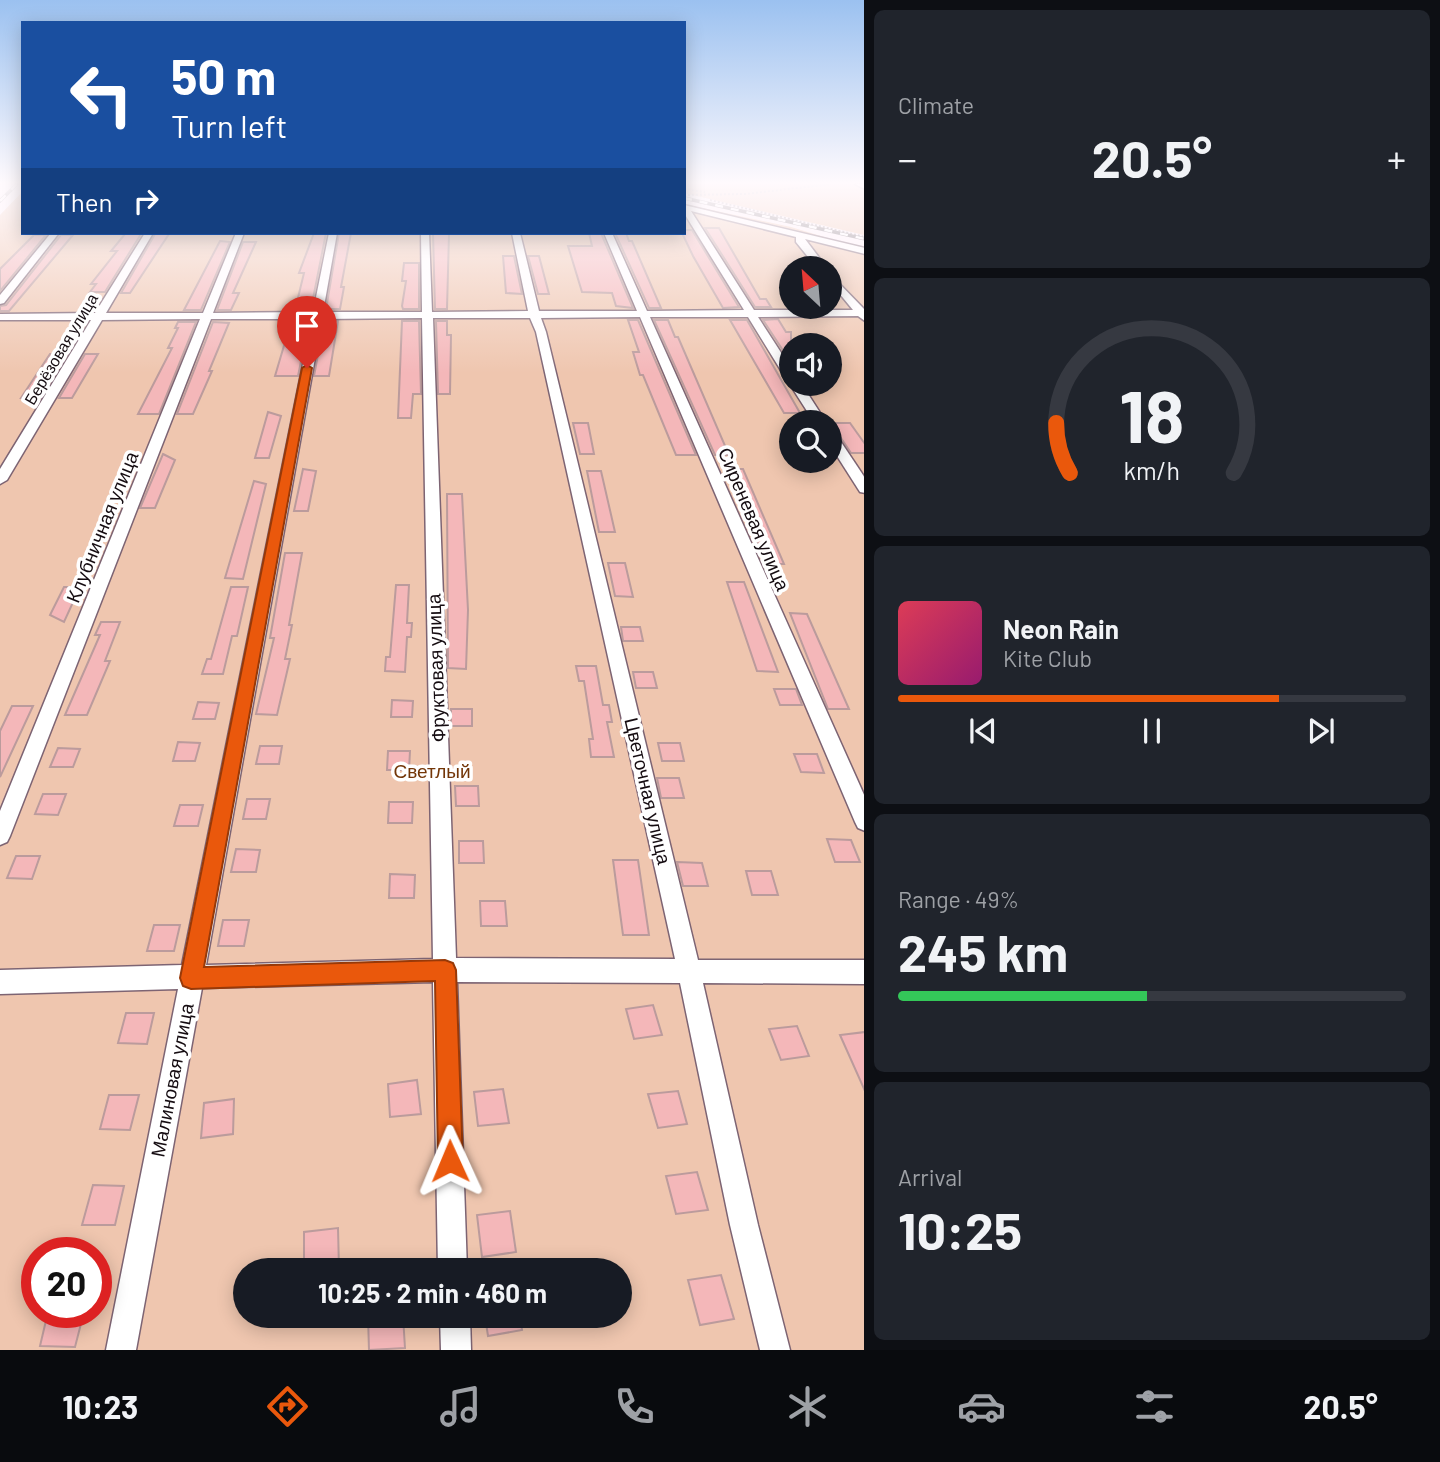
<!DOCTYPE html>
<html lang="en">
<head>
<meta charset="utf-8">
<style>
	body { margin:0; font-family:Barlow,sans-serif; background:#20242c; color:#f1f3f6; height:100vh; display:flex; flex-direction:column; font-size:26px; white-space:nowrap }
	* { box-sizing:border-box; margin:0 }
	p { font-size:23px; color:#9ea1a6 }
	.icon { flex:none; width:38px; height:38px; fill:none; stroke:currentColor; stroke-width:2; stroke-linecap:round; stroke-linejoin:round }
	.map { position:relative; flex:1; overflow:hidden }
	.side { display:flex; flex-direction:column; gap:10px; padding:10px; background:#0d0f14; width:576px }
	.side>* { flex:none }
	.banner { position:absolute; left:21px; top:21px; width:665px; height:214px; border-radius:0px; box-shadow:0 4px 18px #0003; background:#1a4fa0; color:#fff; overflow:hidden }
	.needle { width:46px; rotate:334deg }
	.controls { position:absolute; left:779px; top:256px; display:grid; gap:14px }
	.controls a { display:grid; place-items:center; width:63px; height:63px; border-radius:50%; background:#171b24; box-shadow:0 4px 18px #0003; font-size:35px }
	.speed { position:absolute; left:21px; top:1237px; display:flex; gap:14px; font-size:35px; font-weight:700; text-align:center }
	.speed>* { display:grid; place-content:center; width:91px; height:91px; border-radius:50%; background:#171b24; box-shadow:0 4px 18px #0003; line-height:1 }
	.speed .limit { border:10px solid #d22; background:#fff; color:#111 }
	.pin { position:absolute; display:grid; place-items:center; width:60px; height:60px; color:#fff; margin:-72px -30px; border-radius:50% 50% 50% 0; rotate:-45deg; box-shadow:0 0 7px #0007 }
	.pin .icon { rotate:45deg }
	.me { position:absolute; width:77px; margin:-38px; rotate:359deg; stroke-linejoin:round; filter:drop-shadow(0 0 5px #0008) }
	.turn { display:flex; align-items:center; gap:24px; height:147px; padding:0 35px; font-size:32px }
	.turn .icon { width:91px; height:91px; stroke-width:2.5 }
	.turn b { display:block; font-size:49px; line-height:60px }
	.then { display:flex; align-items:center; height:66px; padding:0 35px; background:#0003; gap:14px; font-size:26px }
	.big { font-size:52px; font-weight:700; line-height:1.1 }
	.side .card { flex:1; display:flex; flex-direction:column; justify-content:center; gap:10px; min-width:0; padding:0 24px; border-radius:10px; background:#20242c }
	.side .dial { align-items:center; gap:0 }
	.dial svg { height:182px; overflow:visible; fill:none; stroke:#363941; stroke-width:7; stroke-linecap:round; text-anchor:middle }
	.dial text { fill:#f1f3f6; stroke:none }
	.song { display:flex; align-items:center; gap:21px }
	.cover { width:84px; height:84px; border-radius:10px; background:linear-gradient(135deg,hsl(350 70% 55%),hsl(320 70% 35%)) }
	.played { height:7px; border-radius:4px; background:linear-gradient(90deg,#ea580c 75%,#363941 75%) }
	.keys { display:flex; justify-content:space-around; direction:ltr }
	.heat { display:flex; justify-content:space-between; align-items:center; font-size:38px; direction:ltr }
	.charge { height:10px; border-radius:5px; background:linear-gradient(90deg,#34c759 49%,#363941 0) }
	.trip { position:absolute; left:233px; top:1258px; width:399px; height:70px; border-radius:35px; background:#171b24; box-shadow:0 4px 18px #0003; font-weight:700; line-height:70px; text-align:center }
	.tab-bar { display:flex; height:112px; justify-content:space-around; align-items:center; background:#090b0e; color:#9ea1a6 }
	.tab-bar .icon { width:49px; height:49px }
	.tab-bar .selected { color:#ea580c }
	.tab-bar b { font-size:32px; color:#f1f3f6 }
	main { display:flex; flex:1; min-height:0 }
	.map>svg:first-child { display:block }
</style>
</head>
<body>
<main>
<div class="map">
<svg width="865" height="1350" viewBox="0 0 865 1350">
	<rect width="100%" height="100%" fill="#fff3fa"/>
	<g fill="#efc6af" fill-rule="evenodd">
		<path d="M684,184H854L864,189V235L684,193Z"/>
		<path d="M23,191V233H684V204L791,227L864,249V1350H0V215ZM791,268H830V306H791ZM791,345H830V383H791ZM791,422H830V460H791ZM37,1253H96V1312H37ZM245,1270H620V1316H245Z"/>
	</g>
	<g fill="#f4b7b9" stroke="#bb9b9c" stroke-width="2">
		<path d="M705,228H719L760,299H766L771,307H755Z"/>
		<path d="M684,230H692L739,307L723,308L693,256L682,233Z"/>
		<path d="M314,233H326L311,309L295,310L304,273H299Z"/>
		<path d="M339,233H351L341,287H344L340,309H326Z"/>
		<path d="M433,233L449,234L447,309H435Z"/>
		<path d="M589,233H601L633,308L616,306L612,293L582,292L568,246H592Z"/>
		<path d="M615,233H626L629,241H632L661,308H649Z"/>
		<path d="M125,234H141L105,292H90L96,284H91L117,251H111Z"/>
		<path d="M155,234H169L130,293H121Z"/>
		<path d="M34,235H46L0,291V269Z"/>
		<path d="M61,235H73L9,311H0V306L6,305Z"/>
		<path d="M220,241L230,242L201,310H184Z"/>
		<path d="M243,242H256L233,293H239L231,310H217Z"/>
		<path d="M503,256H514L522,294L506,293Z"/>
		<path d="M528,256H539L549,294H538Z"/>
		<path d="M404,263H419V309H403L402,306L406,281H402Z"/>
		<path d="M778,319L786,332H791V355H786L763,320Z"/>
		<path d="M628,320H638L696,455H676L643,375H640L633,352H639Z"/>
		<path d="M654,320H668L675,337H678L729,455H715Z"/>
		<path d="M730,320H747L800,413H784Z"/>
		<path d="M338,321L329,376H314L324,322Z"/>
		<path d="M402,321H419L421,394H413L411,418H398Z"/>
		<path d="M436,321H447V335H451L450,394H438Z"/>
		<path d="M178,322H196L159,414H138L172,348H168L178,328H175Z"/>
		<path d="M213,322L229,323L209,371H212L193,414H177Z"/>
		<path d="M291,322H309L298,376H275Z"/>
		<path d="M50,354H67L40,398H21Z"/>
		<path d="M85,354H98L72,398H59Z"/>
		<path d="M268,412L281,416L269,458H255Z"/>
		<path d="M573,423H588L594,454H580Z"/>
		<path d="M830,423H850L865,444V453H851L837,432L830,430Z"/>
		<path d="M163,454L175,460L155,508H140Z"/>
		<path d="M303,469L316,471L308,511H294Z"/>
		<path d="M728,469H743L784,564H766Z"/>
		<path d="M587,471H601L615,532H599Z"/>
		<path d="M254,481L266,484L243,579L225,578Z"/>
		<path d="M447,494H462L468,610L466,669L448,668Z"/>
		<path d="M285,553H302L289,625H292L285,659H290L277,715L256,714L274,638H270Z"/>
		<path d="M608,563H625L633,597L615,596Z"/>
		<path d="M727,582H744L778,672L757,671Z"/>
		<path d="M396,585H409L407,623H412L411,637H407L405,672L385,671L386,657H390Z"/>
		<path d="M64,587H80L64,622L50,615Z"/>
		<path d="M231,587H248L237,636H232L223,674H202L207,659H211Z"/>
		<path d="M790,613L807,614L849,709H828Z"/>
		<path d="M101,622H120L105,661H110L87,715H65L100,635H95Z"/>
		<path d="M621,627H640L643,641H623Z"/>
		<path d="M576,666H596L603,705H609L612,722H607L614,757H591L589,739H593L584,681H579Z"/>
		<path d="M633,672H653L657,688H636Z"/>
		<path d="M774,689H796L802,705H780Z"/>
		<path d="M392,700L413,701L412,717H391Z"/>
		<path d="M198,702L219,703L215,719H193Z"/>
		<path d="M12,706H33L0,777V731Z"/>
		<rect x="451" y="709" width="21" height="17"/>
		<path d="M178,742L200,743L195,761H173Z"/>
		<path d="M658,743H680L684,761H662Z"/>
		<path d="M260,746H282L279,764H256Z"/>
		<path d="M58,748L80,749L73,767H50Z"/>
		<path d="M388,751H410L409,770H387Z"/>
		<path d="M794,754H817L824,773L801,772Z"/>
		<path d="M657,778H679L684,798H661Z"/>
		<path d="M455,786H478L479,806H456Z"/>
		<path d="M43,794H66L58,815L35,814Z"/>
		<path d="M247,799H270L266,819H243Z"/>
		<path d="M389,802H413L412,823H388Z"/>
		<path d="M180,805H203L198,826H174Z"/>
		<path d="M827,839L851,840L860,862H835Z"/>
		<path d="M459,841H483L484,863H459Z"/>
		<path d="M236,849L260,850L256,872H231Z"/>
		<path d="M16,856H40L32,879L7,878Z"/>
		<path d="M613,860H638L649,935H623Z"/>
		<path d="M677,862L702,863L708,886H683Z"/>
		<path d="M746,871H771L778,895H752Z"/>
		<path d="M390,874L415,875L414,898H389Z"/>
		<path d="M480,901H505L507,926H481Z"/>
		<path d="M223,920H249L244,946H218Z"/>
		<path d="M154,925H180L174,951H147Z"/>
		<path d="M653,1005L662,1035L634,1039L626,1009Z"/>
		<path d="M126,1013H154L147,1044L118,1043Z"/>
		<path d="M797,1026L809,1056L781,1060L769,1029Z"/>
		<path d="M865,1032V1091L840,1035Z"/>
		<path d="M417,1080L421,1114L390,1117L388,1084Z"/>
		<path d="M503,1089L509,1123L478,1126L474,1092Z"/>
		<path d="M678,1091L687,1124L658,1128L648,1094Z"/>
		<path d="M109,1095H139L130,1130L100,1129Z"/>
		<path d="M234,1099L233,1134L201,1138L204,1103Z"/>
		<path d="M697,1172L708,1210L676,1214L666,1176Z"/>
		<path d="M93,1185L124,1186L115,1225H82Z"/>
		<path d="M510,1211L516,1252L482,1257L477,1215Z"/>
		<path d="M338,1228L339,1269L304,1270V1232Z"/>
		<path d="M721,1275L734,1319L700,1325L688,1280Z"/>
		<path d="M48,1312H84L75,1347L40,1346Z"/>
		<path d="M368,1316H403L405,1348L369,1350Z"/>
		<path d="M485,1316H520L522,1330L488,1336Z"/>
	</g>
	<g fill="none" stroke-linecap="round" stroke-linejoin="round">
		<defs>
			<g id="minor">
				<path d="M855,184H865V189Z"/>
				<path d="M684,205L865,248V254L805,239L827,268H817L796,242V237L691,211L754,310H853L830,282V274L865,310V321L858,316L758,317L791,368V380L785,377L748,317H650L865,797V831L858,828L855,822L640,317L541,318L546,332L698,960H865V984L703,983L758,1225L790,1350H760L730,1225L680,983L457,982L467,1270H438L433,982L202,988L136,1350H106L178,989L0,994V970L182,965L312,319H211L10,836L7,842L0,845V811L200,319L102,320L7,480L0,484V469L91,320H0V314L95,313L145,233H153L106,313H203L236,233H244L213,313L313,312L329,233H337L323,312H422L421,233H429L432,312L528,311L512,233H520L539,311H637L604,233H612L647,311L744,310L684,213ZM422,318L433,959L206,965L322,319ZM433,318H530L536,332L675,959L456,958Z"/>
				<path d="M51,233H59L4,303L0,304V295Z"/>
				<path d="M791,380V383H801L826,422H814L789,383Z"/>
				<path d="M830,432L835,433L865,478V493L860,492L830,445Z"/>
				<path d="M440,1316H470L471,1350H441Z"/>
			</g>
		</defs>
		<use href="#minor" stroke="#7d6473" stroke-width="3"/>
		<g stroke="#aa9fa5" stroke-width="2" stroke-dasharray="2 2" stroke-linecap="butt">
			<path d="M684,189L705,192"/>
			<path d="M684,195L745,194L831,184"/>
			<path d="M710,200L865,237"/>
		</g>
		<use href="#minor" fill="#fff" fill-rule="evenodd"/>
		<defs>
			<g id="rail">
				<path d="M684,198L865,239"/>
				<path d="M0,201L17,184"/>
			</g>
		</defs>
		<use href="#rail" stroke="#7a7076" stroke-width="3.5"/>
		<use href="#rail" stroke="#fff" stroke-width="2.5" stroke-dasharray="8" stroke-linecap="butt"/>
	</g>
	<linearGradient id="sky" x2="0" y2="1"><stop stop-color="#9bc1f0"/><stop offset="0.49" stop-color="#fffafd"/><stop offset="1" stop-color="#fffafd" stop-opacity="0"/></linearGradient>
	<rect width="865" height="373" fill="url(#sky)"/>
	<path fill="#ea580c" stroke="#983908" stroke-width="2" d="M307,365L312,368L204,967L445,960L453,963L456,970L463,1161L459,1170L450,1174L442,1170L438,1161L435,981L191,989L183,986L180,978L302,368Z"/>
	<g text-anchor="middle" stroke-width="7" stroke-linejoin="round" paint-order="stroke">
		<g font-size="16" fill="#150c11" stroke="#fff">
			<text transform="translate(61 349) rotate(-59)" y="6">Берёзовая улица</text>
		</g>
		<g font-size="19" fill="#150c11" stroke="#fff">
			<text transform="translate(754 519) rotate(67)" y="7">Сиреневая улица</text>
			<text transform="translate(102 527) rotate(-68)" y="7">Клубничная улица</text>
			<text transform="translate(436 668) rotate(-92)" y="7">Фруктовая улица</text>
			<text transform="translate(648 791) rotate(77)" y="7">Цветочная улица</text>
			<text transform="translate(172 1080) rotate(-79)" y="7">Малиновая улица</text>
		</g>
		<g font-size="19" fill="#733608" stroke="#fff">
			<text x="432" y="778">Светлый</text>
		</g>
	</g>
</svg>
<div class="controls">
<a><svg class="needle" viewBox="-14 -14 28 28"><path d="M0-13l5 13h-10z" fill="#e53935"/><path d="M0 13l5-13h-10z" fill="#9ea1a6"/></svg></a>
<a><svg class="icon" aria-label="sound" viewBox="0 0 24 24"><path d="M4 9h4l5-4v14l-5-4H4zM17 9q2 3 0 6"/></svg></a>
<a><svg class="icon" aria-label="search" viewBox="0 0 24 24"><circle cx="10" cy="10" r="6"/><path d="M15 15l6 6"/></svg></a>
</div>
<div class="speed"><div class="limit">20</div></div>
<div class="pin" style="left:307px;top:368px;background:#d93025"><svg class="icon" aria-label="arrive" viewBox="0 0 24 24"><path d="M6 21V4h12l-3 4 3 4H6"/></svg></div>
<svg class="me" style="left:450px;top:1161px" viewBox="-20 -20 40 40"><path d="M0-17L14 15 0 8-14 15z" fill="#ea580c" stroke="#fff" stroke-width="4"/></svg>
<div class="trip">10:25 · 2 min · 460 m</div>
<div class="banner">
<div class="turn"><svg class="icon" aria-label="left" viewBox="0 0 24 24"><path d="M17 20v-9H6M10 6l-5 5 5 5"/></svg><div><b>50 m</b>Turn left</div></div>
<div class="then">Then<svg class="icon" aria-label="right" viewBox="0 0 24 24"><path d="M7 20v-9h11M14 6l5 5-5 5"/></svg></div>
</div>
</div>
<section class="side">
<div class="card"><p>Climate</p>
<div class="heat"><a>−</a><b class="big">20.5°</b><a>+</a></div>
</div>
<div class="card dial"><svg viewBox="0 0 100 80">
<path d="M14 69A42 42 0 1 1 86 69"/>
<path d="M14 69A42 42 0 0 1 8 47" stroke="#ea580c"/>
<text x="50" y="56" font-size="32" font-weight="700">18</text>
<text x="50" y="72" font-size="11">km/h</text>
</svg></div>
<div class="card">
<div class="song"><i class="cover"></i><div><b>Neon Rain</b><p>Kite Club</p></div></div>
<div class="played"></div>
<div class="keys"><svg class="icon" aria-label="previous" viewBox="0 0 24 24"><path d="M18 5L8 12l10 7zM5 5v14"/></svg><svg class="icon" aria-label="pause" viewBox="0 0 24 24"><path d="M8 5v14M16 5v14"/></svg><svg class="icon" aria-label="next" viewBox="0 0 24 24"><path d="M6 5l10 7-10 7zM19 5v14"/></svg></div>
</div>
<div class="card"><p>Range · 49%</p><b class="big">245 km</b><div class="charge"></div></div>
<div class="card"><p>Arrival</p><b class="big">10:25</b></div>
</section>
</main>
<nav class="tab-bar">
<b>10:23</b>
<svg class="icon selected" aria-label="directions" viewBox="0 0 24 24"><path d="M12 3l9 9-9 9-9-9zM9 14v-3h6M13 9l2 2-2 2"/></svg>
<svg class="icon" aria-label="music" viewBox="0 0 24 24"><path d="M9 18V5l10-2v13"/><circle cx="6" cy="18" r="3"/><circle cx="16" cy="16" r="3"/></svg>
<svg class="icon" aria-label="phone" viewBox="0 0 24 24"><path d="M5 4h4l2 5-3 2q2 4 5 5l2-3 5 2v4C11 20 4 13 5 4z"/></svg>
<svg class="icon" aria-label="climate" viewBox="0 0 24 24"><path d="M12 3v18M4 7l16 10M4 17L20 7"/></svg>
<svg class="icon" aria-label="car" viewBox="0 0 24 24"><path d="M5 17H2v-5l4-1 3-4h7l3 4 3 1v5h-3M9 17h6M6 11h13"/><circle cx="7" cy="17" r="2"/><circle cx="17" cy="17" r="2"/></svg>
<svg class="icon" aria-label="filters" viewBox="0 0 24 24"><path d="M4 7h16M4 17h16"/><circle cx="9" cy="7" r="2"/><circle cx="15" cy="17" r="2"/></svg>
<b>20.5°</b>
</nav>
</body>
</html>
